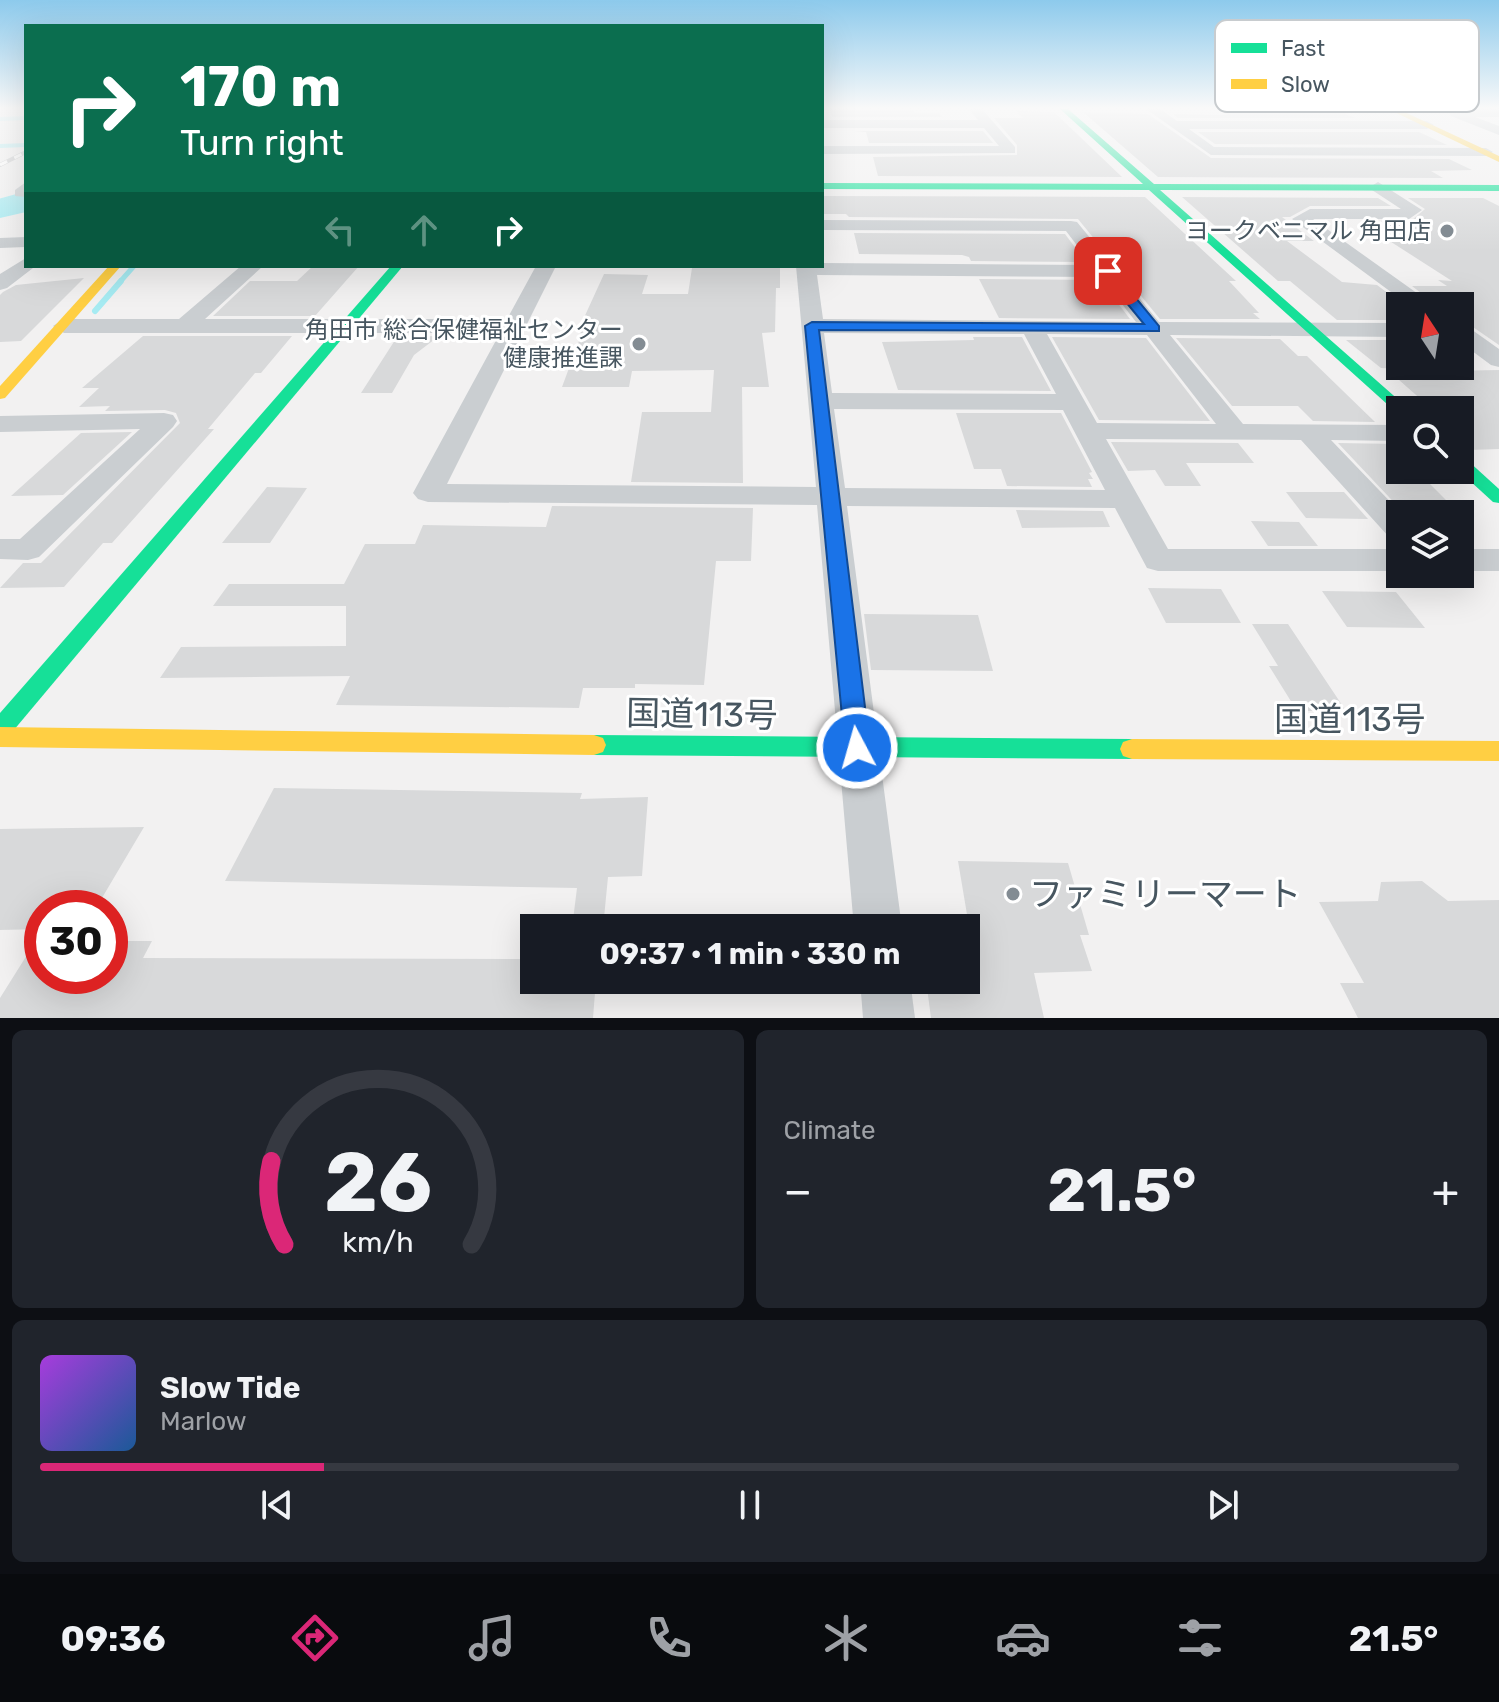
<!DOCTYPE html>
<html lang="en">
<head>
<meta charset="utf-8">
<style>
	body { margin:0; font-family:Rubik,"Noto Sans JP",sans-serif; background:#20242c; color:#f1f3f6; height:100vh; display:flex; flex-direction:column; font-size:30px; white-space:nowrap }
	* { box-sizing:border-box; margin:0 }
	p { font-size:26px; color:#9ea1a6 }
	.icon { flex:none; width:44px; height:44px; fill:none; stroke:currentColor; stroke-width:2; stroke-linecap:round; stroke-linejoin:round }
	.map { position:relative; height:1018px; overflow:hidden }
	.side { display:flex; flex-direction:column; gap:12px; padding:12px; background:#0d0f14; flex:1 }
	.side>* { flex:none }
	.banner { position:absolute; left:24px; top:24px; width:800px; height:244px; border-radius:0px; box-shadow:0 8px 32px #0002; background:#0b6e4f; color:#fff; overflow:hidden }
	.needle { width:52px; rotate:348deg }
	.fabs { position:absolute; left:1386px; top:292px; display:grid; gap:16px }
	.fabs a { display:grid; place-items:center; width:88px; height:88px; border-radius:0px; background:#171b24; box-shadow:0 8px 32px #0002; font-size:40px }
	.speed { position:absolute; left:24px; top:890px; display:flex; gap:16px; font-size:40px; font-weight:700; text-align:center }
	.speed>* { display:grid; place-content:center; width:104px; height:104px; border-radius:50%; background:#171b24; box-shadow:0 8px 32px #0002; line-height:1 }
	.speed .limit { border:12px solid #d22; background:#fff; color:#111 }
	.pin { position:absolute; display:grid; place-items:center; width:68px; height:68px; color:#fff; margin:-34px; border-radius:16px; box-shadow:0 4px 12px #0006 }
	.me { position:absolute; width:88px; margin:-44px; rotate:354deg; stroke-linejoin:round; filter:drop-shadow(0 0 6px #0008) }
	.turn { display:flex; align-items:center; gap:28px; height:168px; padding:0 24px; font-size:36px }
	.turn .icon { width:104px; height:104px; stroke-width:2.5 }
	.turn b { display:block; font-size:56px; line-height:68px }
	.lanes { display:flex; align-items:center; height:76px; padding:0 24px; background:#0003; justify-content:center; gap:40px; direction:ltr }
	.lanes .off { opacity:.35 }
	.big { font-size:60px; font-weight:700; line-height:1.1 }
	.side .widget { flex:1; display:flex; flex-direction:column; justify-content:center; gap:12px; min-width:0; padding:0 28px; border-radius:12px; background:#20242c }
	.side .dial { align-items:center; gap:0 }
	.dial svg { height:208px; overflow:visible; fill:none; stroke:#363941; stroke-width:7; stroke-linecap:round; text-anchor:middle }
	.dial text { fill:#f1f3f6; stroke:none }
	.song { display:flex; align-items:center; gap:24px }
	.cover { width:96px; height:96px; border-radius:12px; background:linear-gradient(135deg,hsl(280 70% 55%),hsl(210 70% 35%)) }
	.played { height:8px; border-radius:4px; background:linear-gradient(90deg,#db2777 20%,#363941 20%) }
	.keys { display:flex; justify-content:space-around; direction:ltr }
	.heat { display:flex; justify-content:space-between; align-items:center; font-size:44px; direction:ltr }
	.side .tiles { flex:1; display:grid; gap:12px; grid-template-columns:1fr 1fr }
	.widget:last-child { grid-column:span 2 }
	.trip { position:absolute; left:520px; top:914px; width:460px; height:80px; border-radius:0px; background:#171b24; box-shadow:0 8px 32px #0002; font-weight:700; line-height:80px; text-align:center }
	.tab-bar { display:flex; height:128px; justify-content:space-around; align-items:center; background:#090b0e; color:#9ea1a6 }
	.tab-bar .icon { width:56px; height:56px }
	.tab-bar .selected { color:#db2777 }
	.tab-bar b { font-size:36px; color:#f1f3f6 }
	.map>svg:first-child { display:block }
</style>
</head>
<body>
<div class="map">
<svg width="1499" height="1018" viewBox="0 0 1499 1018">
	<rect width="100%" height="100%" fill="#f2f1f1"/>
	<g fill="none" stroke-linecap="round" stroke-linejoin="round">
		<g stroke="#a6ebf2" stroke-width="4">
			<path d="M0,119L26,118"/>
			<path d="M0,146L26,145"/>
		</g>
		<g stroke="#a6ebf2" stroke-width="5">
			<path d="M0,201L26,194"/>
			<path d="M119,283L134,266"/>
		</g>
		<path stroke="#a6ebf2" stroke-width="6" d="M95,311L121,281"/>
		<path fill="#a6ebf2" fill-rule="evenodd" d="M26,195V212L0,218V201Z"/>
	</g>
	<g fill="#d8d9da">
		<path d="M830,109L913,110L915,113H939L942,117H832Z"/>
		<path d="M1219,109L1339,111L1355,118H1178L1173,114L1228,115Z"/>
		<path d="M1016,111L1054,112L1122,177L878,176L873,157L1017,155V145L994,118H1023Z"/>
		<path d="M1083,112L1148,114L1211,158L1449,159L1472,170L1431,171L1443,178L1158,177Z"/>
		<path d="M854,131H983L993,143H869L866,132Z"/>
		<path d="M1198,132H1419L1447,145L1215,144Z"/>
		<path d="M822,196L1145,197L1236,281H1229L1259,313H1253L1260,319H1160L1078,219L849,217L846,214H822Z"/>
		<path d="M1182,197L1378,198L1391,206H1310L1290,217H1282L1314,241H1287L1342,282L1377,285L1405,306H1400V320H1337L1290,281H1278Z"/>
		<path d="M1408,198H1483L1499,206V345L1470,325L1460,322V306H1438L1412,286H1447L1438,280L1452,281L1360,222L1411,221L1425,209Z"/>
		<path d="M854,233L1065,234L1086,262L971,261L969,257L962,255L859,254Z"/>
		<path d="M313,266H359L315,316H213L250,281H297Z"/>
		<path d="M746,266H780V288H776L775,332L762,333L769,387H742L743,483L631,482L642,412H711L714,370L632,371L629,387H562L582,333H577L604,274L648,275L642,294H688L692,268Z"/>
		<path d="M84,278L21,341L0,342V295L3,292L16,285Z"/>
		<path d="M979,279L1100,280L1130,319L999,318Z"/>
		<path d="M143,336H292L261,373H255L208,429H214L112,543H103L64,587L0,588L23,563H41L180,423L176,413L165,410L105,411L110,406L79,407L99,388H82Z"/>
		<path d="M439,336L414,355L392,393H361L397,337Z"/>
		<path d="M973,337H1022L1051,391L898,390L882,342L974,340Z"/>
		<path d="M1052,337L1146,338L1210,421L1099,420Z"/>
		<path d="M1176,338L1280,339L1298,356H1307L1375,422L1313,421L1298,406H1232Z"/>
		<path d="M1346,340H1400V369L1381,368Z"/>
		<path d="M1499,370V449L1469,450L1460,442V410H1433L1390,372Z"/>
		<path d="M956,413H1061L1092,472L1089,473L1093,479H1088L1092,487L1007,486L1001,469H974Z"/>
		<path d="M132,432L63,495L11,496L81,433Z"/>
		<path d="M1111,442L1238,443L1254,463H1186L1201,486H1165L1155,470L1128,471Z"/>
		<path d="M1338,443L1398,444L1400,471L1418,472L1460,514H1405Z"/>
		<path d="M267,487L307,488L270,543H222Z"/>
		<path d="M1286,492H1344L1368,519L1306,518Z"/>
		<path d="M552,506L753,508L751,561H716L704,685L635,684V688H583L579,708L336,705L350,676L160,678L181,647L346,646V606H213L229,584H344L365,544H415L423,525L546,527Z"/>
		<path d="M1016,510L1103,511L1110,527L1022,528Z"/>
		<path d="M1251,521L1299,522L1318,546H1268Z"/>
		<path d="M1148,588L1221,589L1241,623H1166Z"/>
		<path d="M1322,591L1396,592L1425,628L1347,627Z"/>
		<path d="M864,614L978,615L993,671L871,670Z"/>
		<path d="M1252,624H1288L1346,711H1297L1269,666H1278Z"/>
		<path d="M274,788L582,793L580,799L648,797L642,876L608,877L603,928H572L577,888L225,881Z"/>
		<path d="M144,827L96,908H42V929L0,930V829Z"/>
		<path d="M958,861L1068,863L1089,935H1080L1092,971L1034,973L1044,1018H931L926,980H966V955L974,956Z"/>
		<path d="M1422,881L1448,901L1499,900V1018H1358L1340,983H1364L1319,902L1378,901L1381,882Z"/>
		<path d="M42,931V976H110V941H152L143,958L534,959V980H596L593,1018H0V998Z"/>
	</g>
	<g fill="none" stroke-linecap="round" stroke-linejoin="round">
		<g fill="#caced1" fill-rule="evenodd">
			<path d="M969,109H982L1015,147V153L822,154V146H999L984,128H822V120H978Z"/>
			<path d="M1146,109H1160L1177,121H1427L1434,125L1427,129H1189L1214,147L1486,148L1493,152L1486,156L1211,155Z"/>
			<path d="M1455,109H1499V117H1475L1499,126V135L1451,116L1449,113Z"/>
			<path d="M26,182V197L15,196V190Z"/>
			<path d="M1378,182L1422,210L1409,219H1313L1435,306H1410L1292,219L1310,209H1401L1372,190L1370,187Z"/>
			<path d="M822,220L1071,221L1077,222L1159,322L1400,323V337L1170,335L1243,424L1400,425V441L1331,440L1402,514L1400,540L1389,537L1301,440L1106,439L1168,549H1400V571H1158L1147,568L1115,508L847,506L902,928H854L817,505L428,502L418,499L413,493L500,333H64L53,326L64,319H179L241,266H263L205,319H507L536,266H556L447,484L816,487L796,266H822V263L1092,265L1066,231L822,230ZM817,275L1101,277L1136,322L823,319ZM824,333L1024,334L1056,394L832,393ZM1047,334L1147,335L1216,424L1097,423ZM834,409L1063,410L1105,490L845,488Z"/>
			<path d="M26,237V247L0,248V238Z"/>
			<path d="M26,258V266H34L33,268L7,288L0,290V274Z"/>
			<path d="M1460,325L1468,327L1499,349V367L1491,365L1460,342Z"/>
			<path d="M164,413L173,415L177,421L173,427L39,557L28,560L0,559V539H20L140,429L0,432V416Z"/>
			<rect x="1460" y="549" width="39" height="22"/>
			<path d="M860,980H910L915,1018H863Z"/>
		</g>
		<g fill="#16e098" fill-rule="evenodd">
			<path d="M1060,109H1068L1154,184L1499,185V191L1160,190L1410,410H1400V414L1397,413L1149,190L822,189V183L1143,184Z"/>
			<path d="M391,266H403L8,737L0,740V713Z"/>
			<path d="M1460,458L1466,459L1499,489V503L1493,502L1458,470Z"/>
			<path d="M594,735L1132,739L1141,742L1144,749L1141,756L1132,759L594,755L585,752L582,745L585,738Z"/>
		</g>
		<g fill="#ffcf43" fill-rule="evenodd">
			<path d="M1388,109H1398L1499,156V162Z"/>
			<path d="M109,266H121L5,398L0,399V386Z"/>
			<path d="M0,727L594,735L603,738L606,745L603,752L594,755L0,747Z"/>
			<path d="M1132,739L1499,741V761L1132,759L1123,756L1120,749L1123,742Z"/>
		</g>
		<defs>
			<path id="rail" d="M0,165L26,152"/>
		</defs>
		<use href="#rail" stroke="#c6c8ca" stroke-width="4"/>
		<use href="#rail" stroke="#fff" stroke-width="3" stroke-dasharray="8" stroke-linecap="butt"/>
	</g>
	<linearGradient id="sky" x2="0" y2="1"><stop stop-color="#8dcaec"/><stop offset="0.43" stop-color="#f9f9f9"/><stop offset="1" stop-color="#f9f9f9" stop-opacity="0"/></linearGradient>
	<rect width="1499" height="251" fill="url(#sky)"/>
	<path fill="#1a73e8" stroke="#114b97" stroke-width="2" d="M1103,269H1112L1159,326V331L819,330L870,748L866,755L857,758L848,755L845,748L805,326L812,322L1144,324L1103,274Z"/>
	<g fill="#838c93" stroke="#fff" stroke-width="3">
		<circle cx="1447" cy="231" r="8"/>
		<circle cx="639" cy="344" r="8"/>
		<circle cx="1013" cy="894" r="8"/>
	</g>
	<g text-anchor="middle" stroke-width="6" stroke-linejoin="round" paint-order="stroke">
		<g font-size="24" fill="#475660" stroke="#fff" text-anchor="end">
			<text x="1431" y="239">ヨークベニマル 角田店</text>
			<text x="623" y="338">角田市 総合保健福祉センター<tspan x="623" dy="28">健康推進課</tspan></text>
		</g>
		<g font-size="34" fill="#475660" stroke="#fff">
			<text transform="translate(702 714) rotate(1)" y="12">国道113号</text>
			<text x="1350" y="731">国道113号</text>
		</g>
		<g font-size="34" fill="#475660" stroke="#fff" text-anchor="start">
			<text x="1029" y="906">ファミリーマート</text>
		</g>
	</g>
	<rect x="1215" y="20" width="264" height="92" rx="12" fill="#fff" stroke="#c8cccf" stroke-width="2"/>
	<rect x="1231" y="43" width="36" height="10" fill="#16e098"/>
	<rect x="1231" y="79" width="36" height="10" fill="#ffcf43"/>
	<g font-size="22" fill="#475660">
		<text x="1281" y="56">Fast</text>
		<text x="1281" y="92">Slow</text>
	</g>
</svg>
<div class="fabs">
<a><svg class="needle" viewBox="-14 -14 28 28"><path d="M0-13l5 13h-10z" fill="#e53935"/><path d="M0 13l5-13h-10z" fill="#9ea1a6"/></svg></a>
<a><svg class="icon" aria-label="search" viewBox="0 0 24 24"><circle cx="10" cy="10" r="6"/><path d="M15 15l6 6"/></svg></a>
<a><svg class="icon" aria-label="layers" viewBox="0 0 24 24"><path d="M12 4l9 5-9 5-9-5zM3 14l9 5 9-5"/></svg></a>
</div>
<div class="speed"><div class="limit">30</div></div>
<div class="pin" style="left:1108px;top:271px;background:#d93025"><svg class="icon" aria-label="arrive" viewBox="0 0 24 24"><path d="M6 21V4h12l-3 4 3 4H6"/></svg></div>
<svg class="me" style="left:857px;top:748px" viewBox="-20 -20 40 40"><circle r="17" fill="#1a73e8" stroke="#fff" stroke-width="3"/><path d="M0-11L8 9 0 5-8 9z" fill="#fff"/></svg>
<div class="trip">09:37 · 1 min · 330 m</div>
<div class="banner">
<div class="turn"><svg class="icon" aria-label="right" viewBox="0 0 24 24"><path d="M7 20v-9h11M14 6l5 5-5 5"/></svg><div><b>170 m</b>Turn right</div></div>
<div class="lanes"><svg class="icon off" aria-label="left" viewBox="0 0 24 24"><path d="M17 20v-9H6M10 6l-5 5 5 5"/></svg><svg class="icon off" aria-label="ahead" viewBox="0 0 24 24"><path d="M12 20V5M6 11l6-6 6 6"/></svg><svg class="icon" aria-label="right" viewBox="0 0 24 24"><path d="M7 20v-9h11M14 6l5 5-5 5"/></svg></div>
</div>
</div>
<section class="side">
<div class="tiles">
<div class="widget dial"><svg viewBox="0 0 100 80">
<path d="M14 69A42 42 0 1 1 86 69"/>
<path d="M14 69A42 42 0 0 1 9 37" stroke="#db2777"/>
<text x="50" y="56" font-size="32" font-weight="700">26</text>
<text x="50" y="72" font-size="11">km/h</text>
</svg></div>
<div class="widget"><p>Climate</p>
<div class="heat"><a>−</a><b class="big">21.5°</b><a>+</a></div>
</div>
<div class="widget">
<div class="song"><i class="cover"></i><div><b>Slow Tide</b><p>Marlow</p></div></div>
<div class="played"></div>
<div class="keys"><svg class="icon" aria-label="previous" viewBox="0 0 24 24"><path d="M18 5L8 12l10 7zM5 5v14"/></svg><svg class="icon" aria-label="pause" viewBox="0 0 24 24"><path d="M8 5v14M16 5v14"/></svg><svg class="icon" aria-label="next" viewBox="0 0 24 24"><path d="M6 5l10 7-10 7zM19 5v14"/></svg></div>
</div>
</div>
</section>
<nav class="tab-bar">
<b>09:36</b>
<svg class="icon selected" aria-label="directions" viewBox="0 0 24 24"><path d="M12 3l9 9-9 9-9-9zM9 14v-3h6M13 9l2 2-2 2"/></svg>
<svg class="icon" aria-label="music" viewBox="0 0 24 24"><path d="M9 18V5l10-2v13"/><circle cx="6" cy="18" r="3"/><circle cx="16" cy="16" r="3"/></svg>
<svg class="icon" aria-label="phone" viewBox="0 0 24 24"><path d="M5 4h4l2 5-3 2q2 4 5 5l2-3 5 2v4C11 20 4 13 5 4z"/></svg>
<svg class="icon" aria-label="climate" viewBox="0 0 24 24"><path d="M12 3v18M4 7l16 10M4 17L20 7"/></svg>
<svg class="icon" aria-label="car" viewBox="0 0 24 24"><path d="M5 17H2v-5l4-1 3-4h7l3 4 3 1v5h-3M9 17h6M6 11h13"/><circle cx="7" cy="17" r="2"/><circle cx="17" cy="17" r="2"/></svg>
<svg class="icon" aria-label="filters" viewBox="0 0 24 24"><path d="M4 7h16M4 17h16"/><circle cx="9" cy="7" r="2"/><circle cx="15" cy="17" r="2"/></svg>
<b>21.5°</b>
</nav>
</body>
</html>
